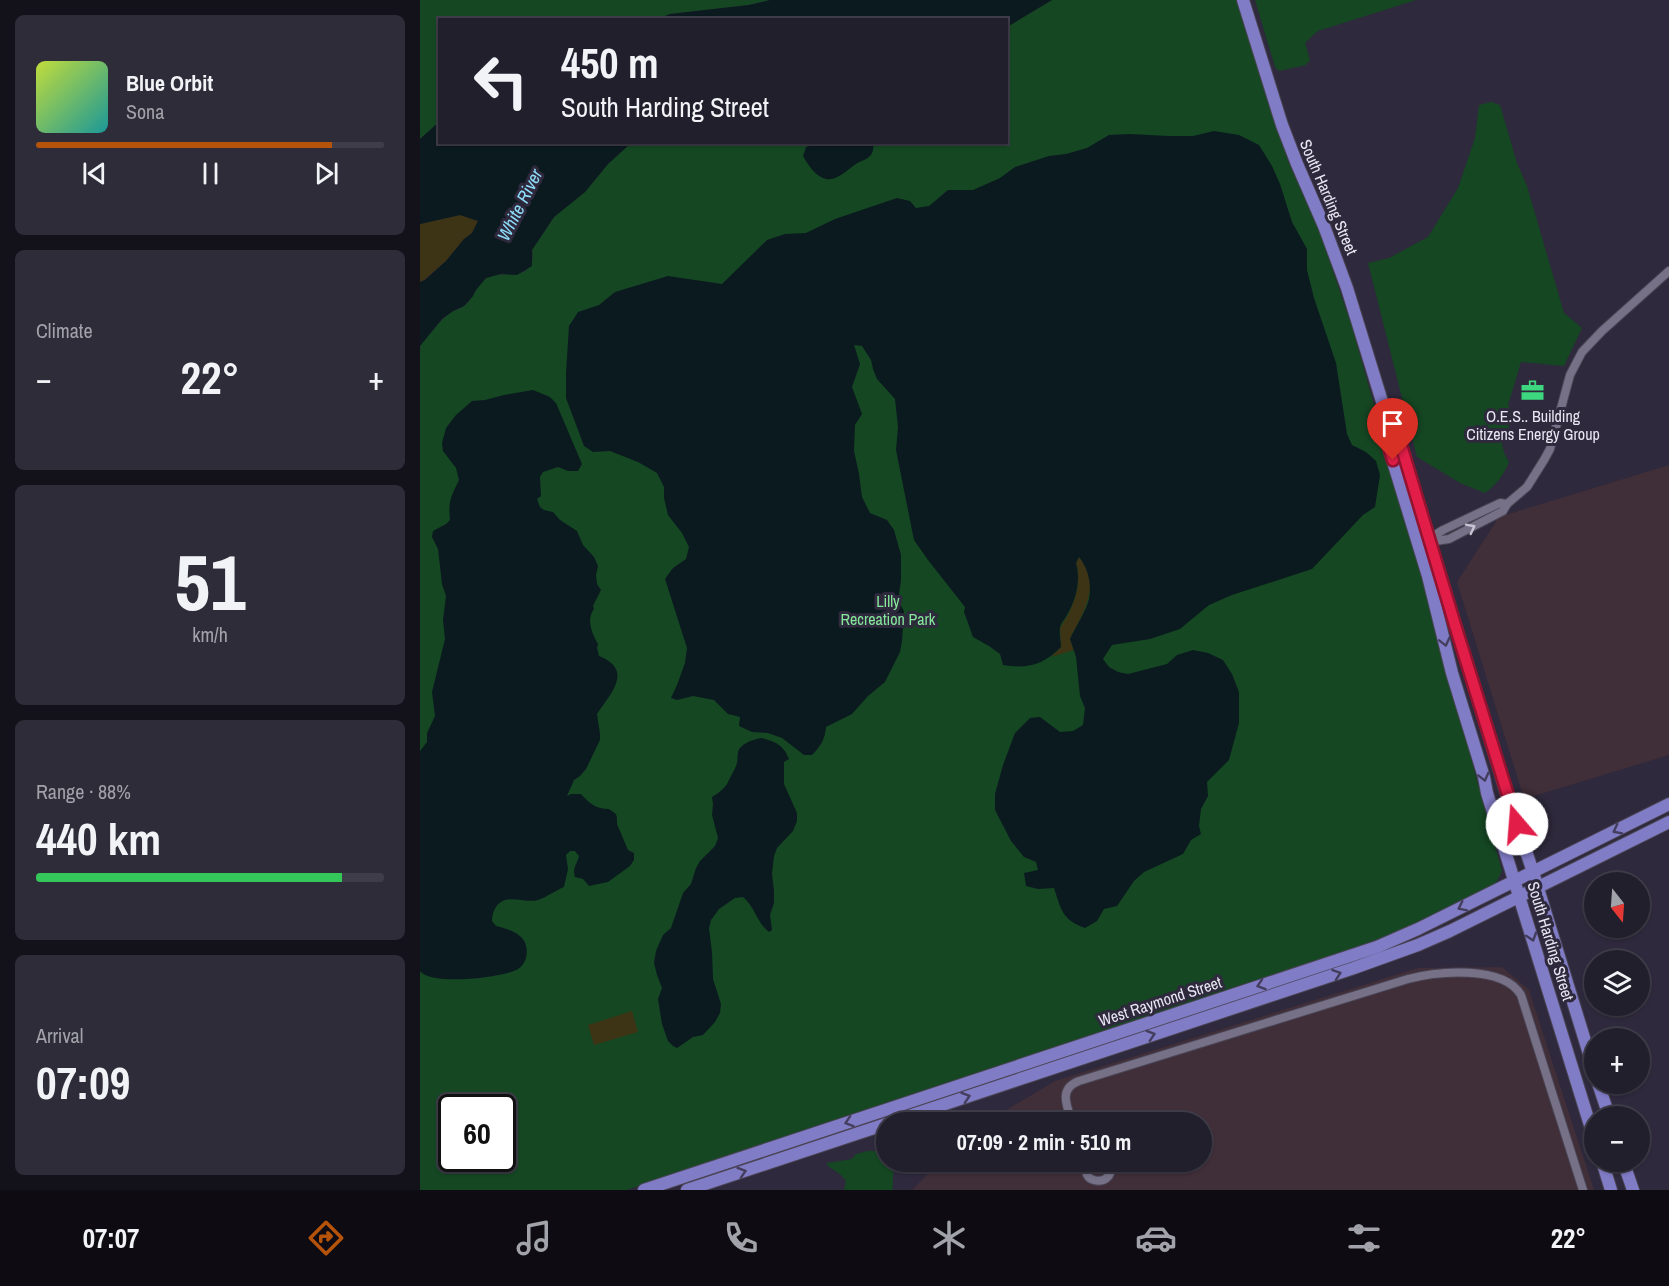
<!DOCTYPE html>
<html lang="en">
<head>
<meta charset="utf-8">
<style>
	body { margin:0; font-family:"Archivo Narrow",sans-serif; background:#2e2c39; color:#f1f3f6; height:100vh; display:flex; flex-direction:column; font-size:22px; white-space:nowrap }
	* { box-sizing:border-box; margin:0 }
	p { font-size:20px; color:#a2a2aa }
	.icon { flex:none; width:33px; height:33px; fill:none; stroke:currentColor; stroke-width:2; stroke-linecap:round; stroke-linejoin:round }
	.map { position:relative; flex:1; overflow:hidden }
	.sheet { display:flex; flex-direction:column; gap:15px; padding:15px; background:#131119; width:420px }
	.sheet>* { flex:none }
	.guide { position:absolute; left:18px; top:18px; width:570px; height:126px; border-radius:0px; box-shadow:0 2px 4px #0004,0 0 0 2px #3f3d49; background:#221f2d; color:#f1f3f6; overflow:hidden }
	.needle { width:39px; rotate:163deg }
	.tools { position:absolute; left:1164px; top:872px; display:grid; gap:12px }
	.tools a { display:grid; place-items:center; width:66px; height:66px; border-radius:50%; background:#221f2d; box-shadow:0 2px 4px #0004,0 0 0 2px #3f3d49; font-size:30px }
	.speed { position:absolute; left:18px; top:1094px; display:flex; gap:12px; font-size:30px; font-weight:700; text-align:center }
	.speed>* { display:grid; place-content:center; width:78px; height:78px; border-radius:50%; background:#221f2d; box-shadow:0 2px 4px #0004,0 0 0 2px #3f3d49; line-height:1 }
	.speed .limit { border:3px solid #111; border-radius:9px; background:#fff; color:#111 }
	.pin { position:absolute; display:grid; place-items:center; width:51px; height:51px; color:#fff; margin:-62px -26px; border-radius:50% 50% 50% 0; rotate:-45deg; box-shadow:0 0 6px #0007 }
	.pin .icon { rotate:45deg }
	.me { position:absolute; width:66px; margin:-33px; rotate:342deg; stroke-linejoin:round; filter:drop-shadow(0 0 4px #0008) }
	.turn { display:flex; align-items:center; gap:21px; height:126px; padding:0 24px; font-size:27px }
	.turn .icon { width:78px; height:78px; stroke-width:2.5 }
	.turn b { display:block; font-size:42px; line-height:51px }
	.big { font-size:45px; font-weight:800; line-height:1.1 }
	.sheet .tile { flex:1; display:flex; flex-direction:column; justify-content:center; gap:9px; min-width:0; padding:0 21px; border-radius:9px; background:#2e2c39 }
	.sheet .dial { align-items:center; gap:0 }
	.dial b { font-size:78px; line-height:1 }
	.song { display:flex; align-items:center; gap:18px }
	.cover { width:72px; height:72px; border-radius:9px; background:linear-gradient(135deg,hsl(70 70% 55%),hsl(180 70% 35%)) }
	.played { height:6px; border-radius:3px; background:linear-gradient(90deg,#b45309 85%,#3f3d49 85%) }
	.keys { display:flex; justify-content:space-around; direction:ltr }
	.heat { display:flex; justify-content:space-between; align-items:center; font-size:33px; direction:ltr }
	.charge { height:9px; border-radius:4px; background:linear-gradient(90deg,#34c759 88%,#3f3d49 0) }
	.trip { position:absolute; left:456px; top:1112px; width:336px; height:60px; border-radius:30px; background:#221f2d; box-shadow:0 2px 4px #0004,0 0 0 2px #3f3d49; font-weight:800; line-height:60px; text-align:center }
	.dock { display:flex; height:96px; justify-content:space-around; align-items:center; background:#0e0c12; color:#a2a2aa }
	.dock .icon { width:42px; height:42px }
	.dock .active { color:#b45309 }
	.dock b { font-size:27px; color:#f1f3f6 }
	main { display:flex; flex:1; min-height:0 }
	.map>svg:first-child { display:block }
</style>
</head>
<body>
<main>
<section class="sheet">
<div class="tile">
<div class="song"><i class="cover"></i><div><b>Blue Orbit</b><p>Sona</p></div></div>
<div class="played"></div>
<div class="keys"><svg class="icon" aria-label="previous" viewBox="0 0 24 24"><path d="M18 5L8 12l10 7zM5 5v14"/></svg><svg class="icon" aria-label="pause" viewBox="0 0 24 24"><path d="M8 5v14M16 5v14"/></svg><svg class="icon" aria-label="next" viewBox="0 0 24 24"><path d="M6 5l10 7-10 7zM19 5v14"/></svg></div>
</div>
<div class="tile"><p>Climate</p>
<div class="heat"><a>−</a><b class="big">22°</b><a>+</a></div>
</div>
<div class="tile dial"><b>51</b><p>km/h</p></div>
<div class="tile"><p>Range · 88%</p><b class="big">440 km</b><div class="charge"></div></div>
<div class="tile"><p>Arrival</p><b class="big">07:09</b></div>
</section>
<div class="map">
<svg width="1249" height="1190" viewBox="0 0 1249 1190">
	<rect width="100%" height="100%" fill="#2e293c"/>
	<g fill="#402e38">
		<path d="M1249,465V755L1104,799L1037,582L1079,517Z"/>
		<path d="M1082,967L1109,990L1174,1190H492L521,1161H782V1122H566L635,1081L998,968Z"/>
	</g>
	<g fill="#154723" fill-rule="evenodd">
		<path d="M0,0H350L329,5L250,14L238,19L20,20L19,122L0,139Z"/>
		<path d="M632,0H816L868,161L900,233L932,327L1014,617L1060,792L1082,871L1076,883L1052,895L983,929L945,944L314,1153L207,1190H0V346C10,334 19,321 31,312C35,310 40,309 44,306C54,299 56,284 67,278C81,271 94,278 107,270L113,257L112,250L134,217L165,192L188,164L211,143L586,142L587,27ZM32,1107H82V1158H32Z"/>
		<path d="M835,0H996L898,31L885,43L890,60L886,65L859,71L855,67Z"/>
		<path d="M1071,102L1080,105L1097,163L1107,186L1144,313L1162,328L1144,366L1101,362L1088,405L1094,418C1082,437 1077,441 1089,462C1083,476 1077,484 1065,493L1040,483L997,457L948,263L969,258L1008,237L1038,188L1055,138L1059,105Z"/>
		<path d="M447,1151H456L466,1154V1161H472C475,1171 472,1179 473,1190H424L426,1181L421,1175L408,1166L407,1163L432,1159L436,1154Z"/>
	</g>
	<g fill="#3c3414">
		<path d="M40,215L58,221L52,233L44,239L26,261L4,280L0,282V224Z"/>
		<path d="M659,557C682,585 664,611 650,639L654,650L631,657L641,647L640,628L649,613L655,598L658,585V571L656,563Z"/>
		<path d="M212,1011L218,1032L174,1045L168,1025Z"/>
	</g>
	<g fill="#0b1a1f">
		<path d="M350,0H632L587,27L586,20L238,19L250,14L329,5Z"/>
		<path d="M19,122L20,142L211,143L188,164L165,192L134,217L112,250V266L97,275L81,274L66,278L56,290L53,296L44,306L33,311L22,319L0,346V282L5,280L26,261L44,239L52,233L58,221L40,215L0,224V139Z"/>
		<path d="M794,131L819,135L839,145L852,166L860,184L872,222L887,249V270L894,298L916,363L927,434L932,445L946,452L956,461L960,475L955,507L943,515L892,569L812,595L789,605L760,629L730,639L692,645L683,659L689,667L698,672L708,674L747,664L757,655L773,650L788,653L803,660L812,674L819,692V723L809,760L787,782L788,796L781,809L779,826L781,834L771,840L763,854L724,872L714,881L697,906L684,909L677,921L665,928C642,920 641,909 634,888L618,889L606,886L604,873L618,870L616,862L604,857L591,841L575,810V794L583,765L595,733L610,718L620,717L640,732L653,731L663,725L665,708L660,696L656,657L650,639C655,628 667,609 669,599C672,584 668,568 659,557L656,563C661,581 656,600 647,615C645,619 640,624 640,628C639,633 641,642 641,647C623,665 608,669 583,665L580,654L569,646L553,637L544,612L545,607L508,560L494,540L476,450L478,427L475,399L457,379L453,369L451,360L442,346L434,345L440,364L432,387L442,414L435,425L434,451L439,474L442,497L450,513L467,520L474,530L481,555V580L478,601L484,611L482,641L480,652L465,682L448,696L432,714L406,727C405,739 401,746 392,755H384L362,738L348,733L332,732L319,726L320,717L308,714L294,700L273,696L257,700L251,698L257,685L265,663L267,648L245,579L253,568L266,559L269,547L262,533L248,515L244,498V487L237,473L218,462L190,451L173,452L164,446L146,398V373L149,326L158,312L179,305L195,292L248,276L302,284L347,240L365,234L386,233L415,219L477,198L490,201L496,208L509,206L528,190H553L580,178L595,167L629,156L646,154L667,148L689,135L710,134L748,136H773Z"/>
		<path d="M452,143L454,144C453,149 453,154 449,157C446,160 440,161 436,164C428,169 418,181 406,179C396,177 388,165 383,156L386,147L398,143Z"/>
		<path d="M113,390L130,397L136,403L162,464L158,471H148L138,467L123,472L120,477L121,496L117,499L120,507L124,510L133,512L140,520L157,531L163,545L174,557L178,566L176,575L177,584L181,590L173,606L174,609C166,619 172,634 178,644L177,648L179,656C214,670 191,693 177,714L180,734V740L166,769L160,776L154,780L147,796L151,794H161C169,803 176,809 189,809L196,814L197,818V824L208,850L214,853V860L210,866L188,882L169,886L163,879L155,877C152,867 157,865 159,856L155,851H150L146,855L148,869L144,887C136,890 127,897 118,900C104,904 86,892 76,907C73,912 72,916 72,921L76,926C84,928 95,931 101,937C110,945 108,964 98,969C83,978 10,986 0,971V751L7,742V733L15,716L12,692L25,639L23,620L26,596L22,584L18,549L12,537L13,531L26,524L30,520C28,500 31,497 39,480L36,468L23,451L22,443L26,428L36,415L52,401L65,400L84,395Z"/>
		<path d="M342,738C355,742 363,744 369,759L364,762V784L377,813V821L373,831L357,848L354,856L352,874L354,891V903L350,915L352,930L349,932C337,923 335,907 323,897L315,898L299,909L291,920L289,928L292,952L293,979L301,1004L300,1013L295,1022L283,1035L273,1037L257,1048L253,1046L248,1041L242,1024L238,999L242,988L237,975L234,963L236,951L243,935L251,928L263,893L271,884L276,868L280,861L295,846L298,838L292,815L293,804L292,797C297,794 304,789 307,784C310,777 315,770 317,763C318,759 317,756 318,753C319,744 334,739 342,738Z"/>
	</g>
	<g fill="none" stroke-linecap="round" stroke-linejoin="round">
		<defs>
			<g id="street">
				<path d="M1008,542L1029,539L1079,513L1083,511L1087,504L1107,487L1124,460L1130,449L1150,375L1162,352L1182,331L1249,271"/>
				<path d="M1010,542L1015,535L1023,530L1080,503L1087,504"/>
				<path d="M652,1122C647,1106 638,1089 659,1081L988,979C1018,971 1083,965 1101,995L1163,1190"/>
				<path d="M672,1161C651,1182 695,1190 690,1166L686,1161"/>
			</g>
			<g id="primary">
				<path d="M823,0L862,125L877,164L904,226L927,288L964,408L972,415L1085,789L1113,872L1174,1070"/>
				<path d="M964,408L960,419L1008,576L1032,673L1064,777L1067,793L1174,1138"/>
				<path d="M1178,1083L1189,1116"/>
				<path d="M471,1122L934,968L998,945L1030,931L1249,822"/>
				<path d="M1182,1161L1191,1190"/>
				<path d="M1203,1161L1213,1190"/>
				<path d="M224,1190L957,947L998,929L1249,804"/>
				<path d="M267,1190L466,1124"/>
			</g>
		</defs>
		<use href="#street" stroke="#4a4555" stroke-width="10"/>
		<use href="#primary" stroke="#4a4555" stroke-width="14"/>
		<use href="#street" stroke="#767187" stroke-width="8"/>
		<use href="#primary" stroke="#817cc6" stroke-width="12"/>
	</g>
	<defs><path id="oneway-chevron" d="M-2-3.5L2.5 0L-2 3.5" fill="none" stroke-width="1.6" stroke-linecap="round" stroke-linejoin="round" transform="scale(1.5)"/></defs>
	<use stroke="#c7c4d3" href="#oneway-chevron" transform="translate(1051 528) rotate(-27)"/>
	<g stroke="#433e5e">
		<use href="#oneway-chevron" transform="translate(1025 642) rotate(76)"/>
		<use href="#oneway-chevron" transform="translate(1064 777) rotate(76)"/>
		<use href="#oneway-chevron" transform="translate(1197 830) rotate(153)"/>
		<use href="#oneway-chevron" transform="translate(1042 907) rotate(154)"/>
		<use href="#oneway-chevron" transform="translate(1112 937) rotate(72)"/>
		<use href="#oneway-chevron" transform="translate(917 974) rotate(-19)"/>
		<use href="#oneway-chevron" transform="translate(841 985) rotate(162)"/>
		<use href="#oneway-chevron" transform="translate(731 1035) rotate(-18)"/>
		<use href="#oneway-chevron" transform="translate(546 1097) rotate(-18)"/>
		<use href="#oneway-chevron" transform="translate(429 1122) rotate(162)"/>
		<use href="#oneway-chevron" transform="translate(322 1172) rotate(-18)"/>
	</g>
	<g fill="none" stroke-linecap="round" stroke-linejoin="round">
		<defs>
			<path id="route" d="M973,460L960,419L964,408L972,415L1035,625L1097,824"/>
		</defs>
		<use href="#route" stroke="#92132f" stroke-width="15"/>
		<use href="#route" stroke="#e11d48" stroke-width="10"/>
	</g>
	<defs>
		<symbol id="office-bare" viewBox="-9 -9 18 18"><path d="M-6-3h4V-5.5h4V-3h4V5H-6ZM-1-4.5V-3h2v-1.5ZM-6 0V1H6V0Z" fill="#3cd77e" stroke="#2e293c" stroke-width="2.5" paint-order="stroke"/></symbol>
	</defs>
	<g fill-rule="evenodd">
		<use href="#office-bare" x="1096" y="374" width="33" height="33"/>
	</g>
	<g text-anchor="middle" stroke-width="6" stroke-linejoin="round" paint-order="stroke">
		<g font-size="16" fill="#eae7f4" stroke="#2e293c">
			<text transform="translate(909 197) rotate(67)" y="6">South Harding Street</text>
			<text transform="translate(1131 941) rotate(73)" y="6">South Harding Street</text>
			<text transform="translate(740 1001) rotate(-18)" y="6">West Raymond Street</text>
		</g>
		<g font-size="16" fill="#eae7f4" stroke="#2e293c">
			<text x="1113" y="422">O.E.S.. Building<tspan x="1113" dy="18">Citizens Energy Group</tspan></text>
		</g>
		<g font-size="16" fill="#85e99b" stroke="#2e293c">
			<text x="468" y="607">Lilly<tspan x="468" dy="18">Recreation Park</tspan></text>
		</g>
		<g font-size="18" font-style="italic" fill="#8ddcf8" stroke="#2e293c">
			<text transform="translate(100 205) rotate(-63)" y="6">White River</text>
		</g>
	</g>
</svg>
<div class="tools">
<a><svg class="needle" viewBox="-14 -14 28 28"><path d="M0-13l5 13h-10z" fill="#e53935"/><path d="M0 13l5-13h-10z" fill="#a2a2aa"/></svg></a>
<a><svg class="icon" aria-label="layers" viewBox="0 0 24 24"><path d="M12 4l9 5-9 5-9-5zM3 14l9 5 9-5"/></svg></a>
<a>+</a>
<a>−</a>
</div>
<div class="speed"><div class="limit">60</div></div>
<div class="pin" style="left:973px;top:460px;background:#d93025"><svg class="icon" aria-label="arrive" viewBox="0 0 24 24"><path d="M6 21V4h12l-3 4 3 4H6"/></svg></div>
<svg class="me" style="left:1097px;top:824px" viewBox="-20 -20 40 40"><circle r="19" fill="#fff"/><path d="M0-13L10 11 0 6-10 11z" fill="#e11d48"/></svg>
<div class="trip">07:09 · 2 min · 510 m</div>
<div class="guide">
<div class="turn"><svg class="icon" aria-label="left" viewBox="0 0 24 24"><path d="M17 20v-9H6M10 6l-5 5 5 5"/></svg><div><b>450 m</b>South Harding Street</div></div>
</div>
</div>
</main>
<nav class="dock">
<b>07:07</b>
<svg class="icon active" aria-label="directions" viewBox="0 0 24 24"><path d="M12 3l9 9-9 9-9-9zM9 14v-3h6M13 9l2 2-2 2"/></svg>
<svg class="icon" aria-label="music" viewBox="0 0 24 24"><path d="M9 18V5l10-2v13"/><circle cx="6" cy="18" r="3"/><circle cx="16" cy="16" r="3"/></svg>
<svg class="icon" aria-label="phone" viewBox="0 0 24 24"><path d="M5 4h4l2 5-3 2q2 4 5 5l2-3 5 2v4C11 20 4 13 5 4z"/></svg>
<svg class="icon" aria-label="climate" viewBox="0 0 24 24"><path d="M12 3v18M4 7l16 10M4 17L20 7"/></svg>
<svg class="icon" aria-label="car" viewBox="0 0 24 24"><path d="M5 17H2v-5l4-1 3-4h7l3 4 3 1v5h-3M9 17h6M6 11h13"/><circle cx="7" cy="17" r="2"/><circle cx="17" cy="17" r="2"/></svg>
<svg class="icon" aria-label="filters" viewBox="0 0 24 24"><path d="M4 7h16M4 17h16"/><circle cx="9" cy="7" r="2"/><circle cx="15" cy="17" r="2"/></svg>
<b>22°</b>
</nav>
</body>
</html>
